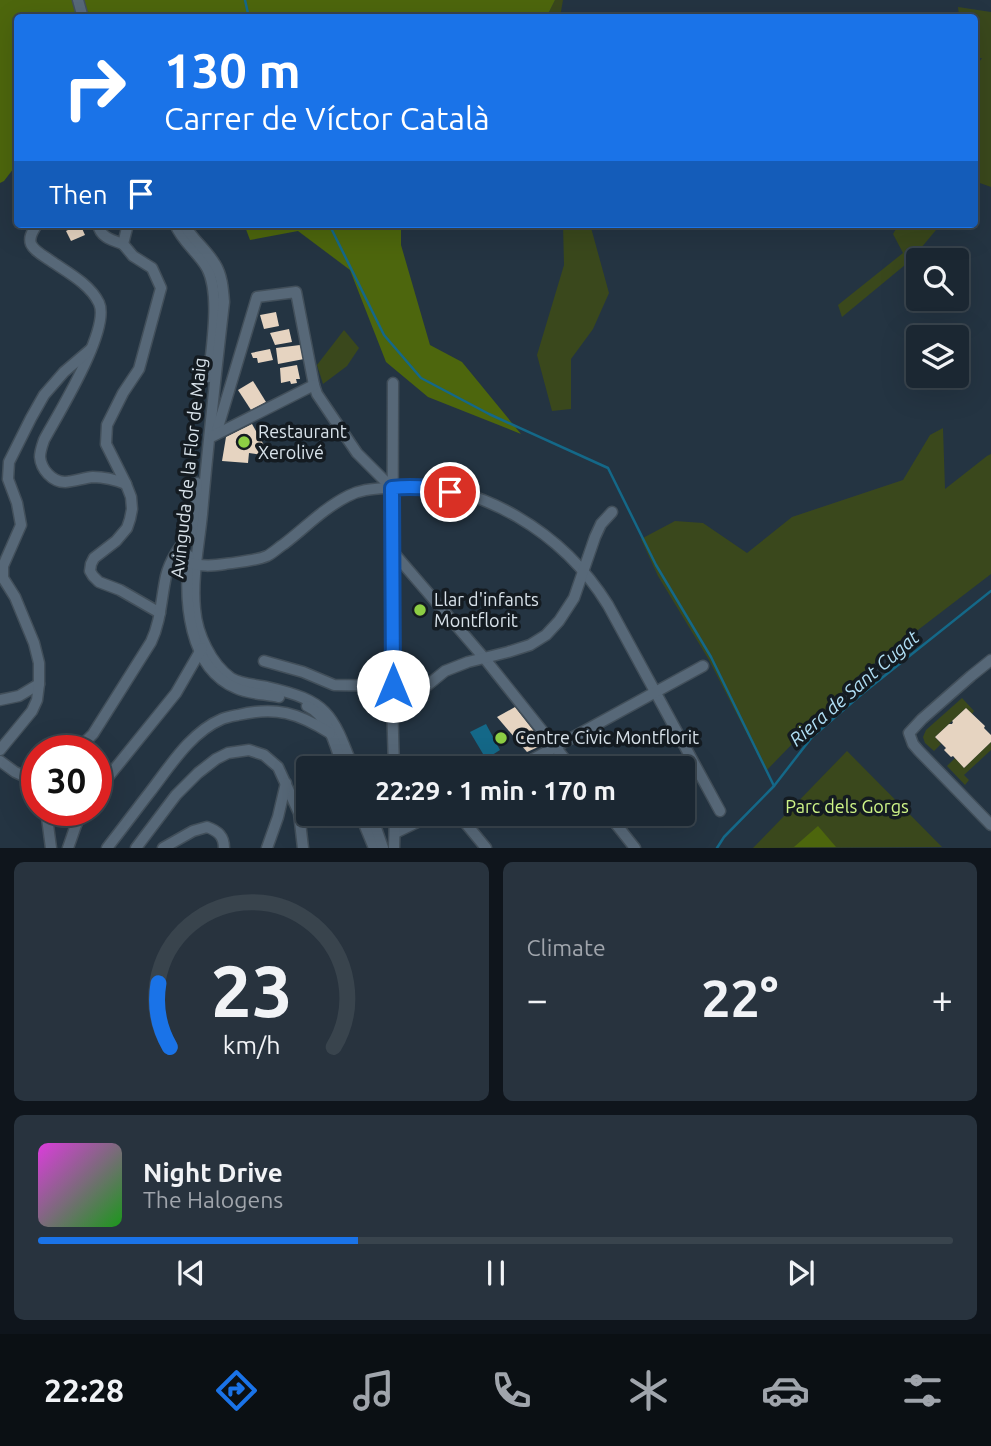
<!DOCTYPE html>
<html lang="en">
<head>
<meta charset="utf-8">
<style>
	body { margin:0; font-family:Ubuntu,sans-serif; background:#28333e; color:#f1f3f6; height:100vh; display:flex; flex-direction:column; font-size:26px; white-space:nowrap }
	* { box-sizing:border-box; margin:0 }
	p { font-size:23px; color:#a0a5ac }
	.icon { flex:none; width:38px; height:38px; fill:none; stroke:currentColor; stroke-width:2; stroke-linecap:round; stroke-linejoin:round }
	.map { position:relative; height:848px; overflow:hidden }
	.sheet { display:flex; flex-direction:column; gap:14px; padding:14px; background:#0f151c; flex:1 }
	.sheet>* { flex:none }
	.top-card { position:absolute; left:14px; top:14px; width:964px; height:214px; border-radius:7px; box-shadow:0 7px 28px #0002,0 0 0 2px #39444d; background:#1a73e8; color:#fff; overflow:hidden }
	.controls { position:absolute; left:906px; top:248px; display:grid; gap:14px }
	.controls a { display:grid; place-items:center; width:63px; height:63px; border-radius:7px; background:#1b2732; box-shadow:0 7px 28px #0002,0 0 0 2px #39444d; font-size:35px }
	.speed { position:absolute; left:21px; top:735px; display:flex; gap:14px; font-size:35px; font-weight:700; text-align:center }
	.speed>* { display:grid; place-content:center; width:91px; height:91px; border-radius:50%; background:#1b2732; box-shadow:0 7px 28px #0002,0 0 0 2px #39444d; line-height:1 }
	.speed .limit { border:10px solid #d22; background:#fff; color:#111 }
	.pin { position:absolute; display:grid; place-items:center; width:60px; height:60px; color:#fff; margin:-30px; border:4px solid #fff; border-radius:50%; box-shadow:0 2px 7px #0007 }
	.me { position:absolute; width:77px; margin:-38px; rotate:0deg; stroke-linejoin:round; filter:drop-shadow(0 0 5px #0008) }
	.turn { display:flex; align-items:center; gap:24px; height:147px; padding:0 35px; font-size:32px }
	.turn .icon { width:91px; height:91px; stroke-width:2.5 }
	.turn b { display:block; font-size:49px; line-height:60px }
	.then { display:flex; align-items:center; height:66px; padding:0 35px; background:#0003; gap:14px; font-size:26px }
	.big { font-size:52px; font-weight:700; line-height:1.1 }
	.sheet .card { flex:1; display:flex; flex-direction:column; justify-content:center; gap:10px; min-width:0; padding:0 24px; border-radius:10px; background:#28333e }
	.sheet .dial { align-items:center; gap:0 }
	.dial svg { height:182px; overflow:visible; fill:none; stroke:#39444d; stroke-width:7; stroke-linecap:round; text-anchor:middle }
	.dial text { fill:#f1f3f6; stroke:none }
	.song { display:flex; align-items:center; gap:21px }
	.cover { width:84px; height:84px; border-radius:10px; background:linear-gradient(135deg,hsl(300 70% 55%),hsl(120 70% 35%)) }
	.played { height:7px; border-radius:4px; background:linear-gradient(90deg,#1a73e8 35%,#39444d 35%) }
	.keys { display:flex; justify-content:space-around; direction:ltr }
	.heat { display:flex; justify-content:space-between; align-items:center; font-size:38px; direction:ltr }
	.sheet .tiles { flex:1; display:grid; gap:14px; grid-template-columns:1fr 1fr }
	.card:last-child { grid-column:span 2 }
	.trip { position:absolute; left:296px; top:756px; width:399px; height:70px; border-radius:7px; background:#1b2732; box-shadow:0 7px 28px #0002,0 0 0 2px #39444d; font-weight:700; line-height:70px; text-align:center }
	.menu { display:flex; height:112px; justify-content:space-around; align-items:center; background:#0b1014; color:#a0a5ac }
	.menu .icon { width:49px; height:49px }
	.menu .current { color:#1a73e8 }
	.menu b { font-size:32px; color:#f1f3f6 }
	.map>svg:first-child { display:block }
</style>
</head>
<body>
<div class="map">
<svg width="991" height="848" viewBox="0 0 991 848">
	<rect width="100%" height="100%" fill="#243442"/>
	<g fill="#3a481c">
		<path d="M555,0H563L560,17L546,18Z"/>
		<path d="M958,7L991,12V187L977,182L975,184V68L982,58H975V18L959,17Z"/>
		<path d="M563,224H590L609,293L593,329L571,359V409L552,411L537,355L564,265Z"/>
		<path d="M899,224H941L911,260L842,317L838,305L903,253L893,234Z"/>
		<path d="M344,330L359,348L347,366L323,384L317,365Z"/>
		<path d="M943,428L945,489L987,456L991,454V574L858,676L766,771L709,660L658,576L641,539L675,521L703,523L747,553L792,517L903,480L930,435Z"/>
		<path d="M962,698L974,711L972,714L966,708L935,737L941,744L934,751L925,743L923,737L926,730Z"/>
		<path d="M991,742V750L964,775L969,780L965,785L947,766L955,758L964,768Z"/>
		<path d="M847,751L942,847L753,848Z"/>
	</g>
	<g fill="#4d660d">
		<path d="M0,0H555L546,18H18L17,164L4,181L0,183Z"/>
		<path d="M244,224H401V245L430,345L462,362L521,434L428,397L386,362L350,270L298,231L250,240Z"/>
		<path d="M818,826L836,847H794Z"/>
	</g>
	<path fill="#146888" d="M486,724L500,750L486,759L470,732Z"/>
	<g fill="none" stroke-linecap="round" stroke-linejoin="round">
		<g stroke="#146888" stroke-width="2.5">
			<path d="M245,0L249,18"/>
			<path d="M329,224L384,335L421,378L489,414L608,468L656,565L711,657L774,786"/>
			<path d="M717,848L724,837L774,786L812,737L863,693L991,591"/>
		</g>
	</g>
	<g fill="#e6d4c1">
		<path d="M80,224L85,235L71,241L66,231Z"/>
		<path d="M276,312L279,326L264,329L260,315Z"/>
		<path d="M289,329L292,342L275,345L270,333Z"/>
		<path d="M300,345L304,359L278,364L276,348Z"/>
		<path d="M270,349L273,360L258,363L257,358H253L251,353Z"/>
		<path d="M297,365L300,379H296L297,383L291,384L290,381L281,383L280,368Z"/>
		<path d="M253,381L266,402L251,410L238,390Z"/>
		<path d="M252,424L265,447L263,455L249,453L248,463L222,461L226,437Z"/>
		<path d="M515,707L540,739L538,747L527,752L497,717Z"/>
		<path d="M966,708L985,726L984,728L991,735V742L964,768L953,756L951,757L944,750L946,748L935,737L949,724H952L953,722L952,721Z"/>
	</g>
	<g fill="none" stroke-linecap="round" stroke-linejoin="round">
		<defs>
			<g id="minor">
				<path d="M78,0L83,18"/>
				<path d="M37,224C34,230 28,236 31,244C34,251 44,256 51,261C67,272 90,284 99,303C111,329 58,414 44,440C42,446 40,451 40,457C41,469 52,482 65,482C75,481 84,478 93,477C105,477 116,480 126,484"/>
				<path d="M98,224C100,237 111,240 123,244"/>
				<path d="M128,224L123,244L133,256L152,268L161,288L139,369L123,393L107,425L106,444L126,484L131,497L132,509L130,519L127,528L116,541L94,558L91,564L90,571L93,576L99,582L120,590L160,613"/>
				<path d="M175,224C182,242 198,252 207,268C221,295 211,347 209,377"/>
				<path d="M184,224C192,239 206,249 215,264C222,275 223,289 224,302C216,372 208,443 202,514C199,545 192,577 195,609C197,634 211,664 231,678C241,684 257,685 267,687C328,701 332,713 353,768"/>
				<path d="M393,383L392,701L394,768"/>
				<path d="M216,434L257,297L296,292L314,385L317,394L357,453L392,488"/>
				<path d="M213,436L314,385"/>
				<path d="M191,540L197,483"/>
				<path d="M393,552L485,659L572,768"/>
				<path d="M189,556C184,600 188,668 236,688C248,694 265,694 279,697"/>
				<path d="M188,562C200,567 212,566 225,564C238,562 255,561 267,556C273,553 279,547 284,544C305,528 324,508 348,496C363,488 379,489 395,487C481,480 564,534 608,605L720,811"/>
				<path d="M991,660L971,676L922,719L909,733L913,744L919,751L991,825"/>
				<path d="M264,661L303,672L334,685L393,686"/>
				<path d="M0,700L19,696L39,684"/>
				<path d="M392,701L413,697L445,671L468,662L508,652L530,645L546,635L559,621L574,598L595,537L601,524L612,512"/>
				<path d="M307,706C330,717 335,746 343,768"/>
				<path d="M0,750L32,711L37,700L39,684V663L34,643L15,597L3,578V566L21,525L17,503L8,479L9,462L31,418L44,395L64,372L91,349"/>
				<path d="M71,751L84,743L93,734L151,642C161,621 161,599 166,576C170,559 181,545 191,532"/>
				<path d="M0,761L15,772L37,782"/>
				<path d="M517,768L703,666"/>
				<path d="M96,792L176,693L202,648"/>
				<path d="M46,810L51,848"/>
				<path d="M360,814L374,848"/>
				<path d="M371,814L383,848"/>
				<path d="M458,814L486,848"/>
				<path d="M608,814L635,848"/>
				<path d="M395,833L434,814"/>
				<path d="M68,848L76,825L83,810"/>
				<path d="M107,848C122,829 136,810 150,792C170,766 191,732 222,719C227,717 233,716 238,715C276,706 298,713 330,733"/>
				<path d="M136,848L176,795L198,773L216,759L228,753L249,750L264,755L278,767L299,813L303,848"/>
				<path d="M163,848L193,831L207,827C218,831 224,836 224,848"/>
				<path d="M267,848L278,817L286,783"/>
				<path d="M394,848L395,814"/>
			</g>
		</defs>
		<use href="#minor" stroke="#424f5a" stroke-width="13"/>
		<use href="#minor" stroke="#576878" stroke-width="10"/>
	</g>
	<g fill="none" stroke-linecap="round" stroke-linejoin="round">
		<defs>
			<path id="route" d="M393,686L392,488C412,486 430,487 450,492"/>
		</defs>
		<use href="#route" stroke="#114b97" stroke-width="18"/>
		<use href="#route" stroke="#1a73e8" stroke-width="12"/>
	</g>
	<g fill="#8dce44" stroke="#141b21" stroke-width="2.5">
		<circle cx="244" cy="442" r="7"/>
		<circle cx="420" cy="610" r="7"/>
		<circle cx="501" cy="738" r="7"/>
	</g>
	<g text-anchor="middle" stroke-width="7" stroke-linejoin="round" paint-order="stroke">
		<g font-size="18" fill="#d8e2ea" stroke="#141b21" text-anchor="start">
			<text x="258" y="438">Restaurant<tspan x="258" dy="21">Xerolivé</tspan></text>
			<text x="434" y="606">Llar d'infants<tspan x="434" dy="21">Montflorit</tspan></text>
			<text x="515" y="744">Centre Civic Montflorit</text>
		</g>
		<g font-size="18" fill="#d8e2ea" stroke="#141b21">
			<text transform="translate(189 468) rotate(-84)" y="6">Avinguda de la Flor de Maig</text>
		</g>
		<g font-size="18" fill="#cff588" stroke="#141b21">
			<text x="847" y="813">Parc dels Gorgs</text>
		</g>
		<g font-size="19" font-style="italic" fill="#b0def4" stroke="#141b21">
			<text transform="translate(854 688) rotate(-41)" y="7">Riera de Sant Cugat</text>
		</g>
	</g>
</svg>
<div class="controls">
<a><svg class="icon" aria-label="search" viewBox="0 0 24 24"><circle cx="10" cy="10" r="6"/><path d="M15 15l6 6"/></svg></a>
<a><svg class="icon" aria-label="layers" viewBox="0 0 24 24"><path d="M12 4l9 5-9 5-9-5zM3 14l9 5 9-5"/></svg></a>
</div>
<div class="speed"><div class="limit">30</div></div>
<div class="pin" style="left:450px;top:492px;background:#d93025"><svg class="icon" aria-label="arrive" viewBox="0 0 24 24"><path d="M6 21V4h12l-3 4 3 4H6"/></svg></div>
<svg class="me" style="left:393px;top:686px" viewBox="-20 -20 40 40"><circle r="19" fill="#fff"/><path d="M0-13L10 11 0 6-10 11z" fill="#1a73e8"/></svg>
<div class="trip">22:29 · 1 min · 170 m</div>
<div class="top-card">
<div class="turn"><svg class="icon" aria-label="right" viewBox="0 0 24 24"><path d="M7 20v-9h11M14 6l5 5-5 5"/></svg><div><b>130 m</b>Carrer de Víctor Català</div></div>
<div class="then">Then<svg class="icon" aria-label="arrive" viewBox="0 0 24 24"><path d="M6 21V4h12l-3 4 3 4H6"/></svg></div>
</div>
</div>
<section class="sheet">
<div class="tiles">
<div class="card dial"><svg viewBox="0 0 100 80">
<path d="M14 69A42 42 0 1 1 86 69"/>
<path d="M14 69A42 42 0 0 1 9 41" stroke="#1a73e8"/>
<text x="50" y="56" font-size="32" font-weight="700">23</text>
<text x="50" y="72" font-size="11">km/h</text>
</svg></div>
<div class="card"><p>Climate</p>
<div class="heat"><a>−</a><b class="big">22°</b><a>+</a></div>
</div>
<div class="card">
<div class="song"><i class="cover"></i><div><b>Night Drive</b><p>The Halogens</p></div></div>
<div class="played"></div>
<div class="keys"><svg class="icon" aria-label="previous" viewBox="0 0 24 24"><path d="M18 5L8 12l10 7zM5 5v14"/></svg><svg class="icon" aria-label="pause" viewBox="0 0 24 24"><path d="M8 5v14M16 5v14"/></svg><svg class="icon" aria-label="next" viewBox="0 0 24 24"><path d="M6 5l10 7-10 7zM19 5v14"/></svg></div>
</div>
</div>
</section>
<nav class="menu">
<b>22:28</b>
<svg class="icon current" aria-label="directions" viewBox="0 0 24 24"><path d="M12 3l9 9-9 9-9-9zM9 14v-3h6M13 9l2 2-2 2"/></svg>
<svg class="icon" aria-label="music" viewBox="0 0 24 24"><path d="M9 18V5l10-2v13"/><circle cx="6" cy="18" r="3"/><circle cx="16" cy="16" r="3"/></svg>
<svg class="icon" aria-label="phone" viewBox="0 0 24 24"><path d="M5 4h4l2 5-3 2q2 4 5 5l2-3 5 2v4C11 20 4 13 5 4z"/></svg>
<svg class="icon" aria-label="climate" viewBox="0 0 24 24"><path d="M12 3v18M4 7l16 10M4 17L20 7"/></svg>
<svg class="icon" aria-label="car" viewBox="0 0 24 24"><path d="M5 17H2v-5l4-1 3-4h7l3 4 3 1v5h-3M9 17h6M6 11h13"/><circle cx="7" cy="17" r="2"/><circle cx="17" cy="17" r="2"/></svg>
<svg class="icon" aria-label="filters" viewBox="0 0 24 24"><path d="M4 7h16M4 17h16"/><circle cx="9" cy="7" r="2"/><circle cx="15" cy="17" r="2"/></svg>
</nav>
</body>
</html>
